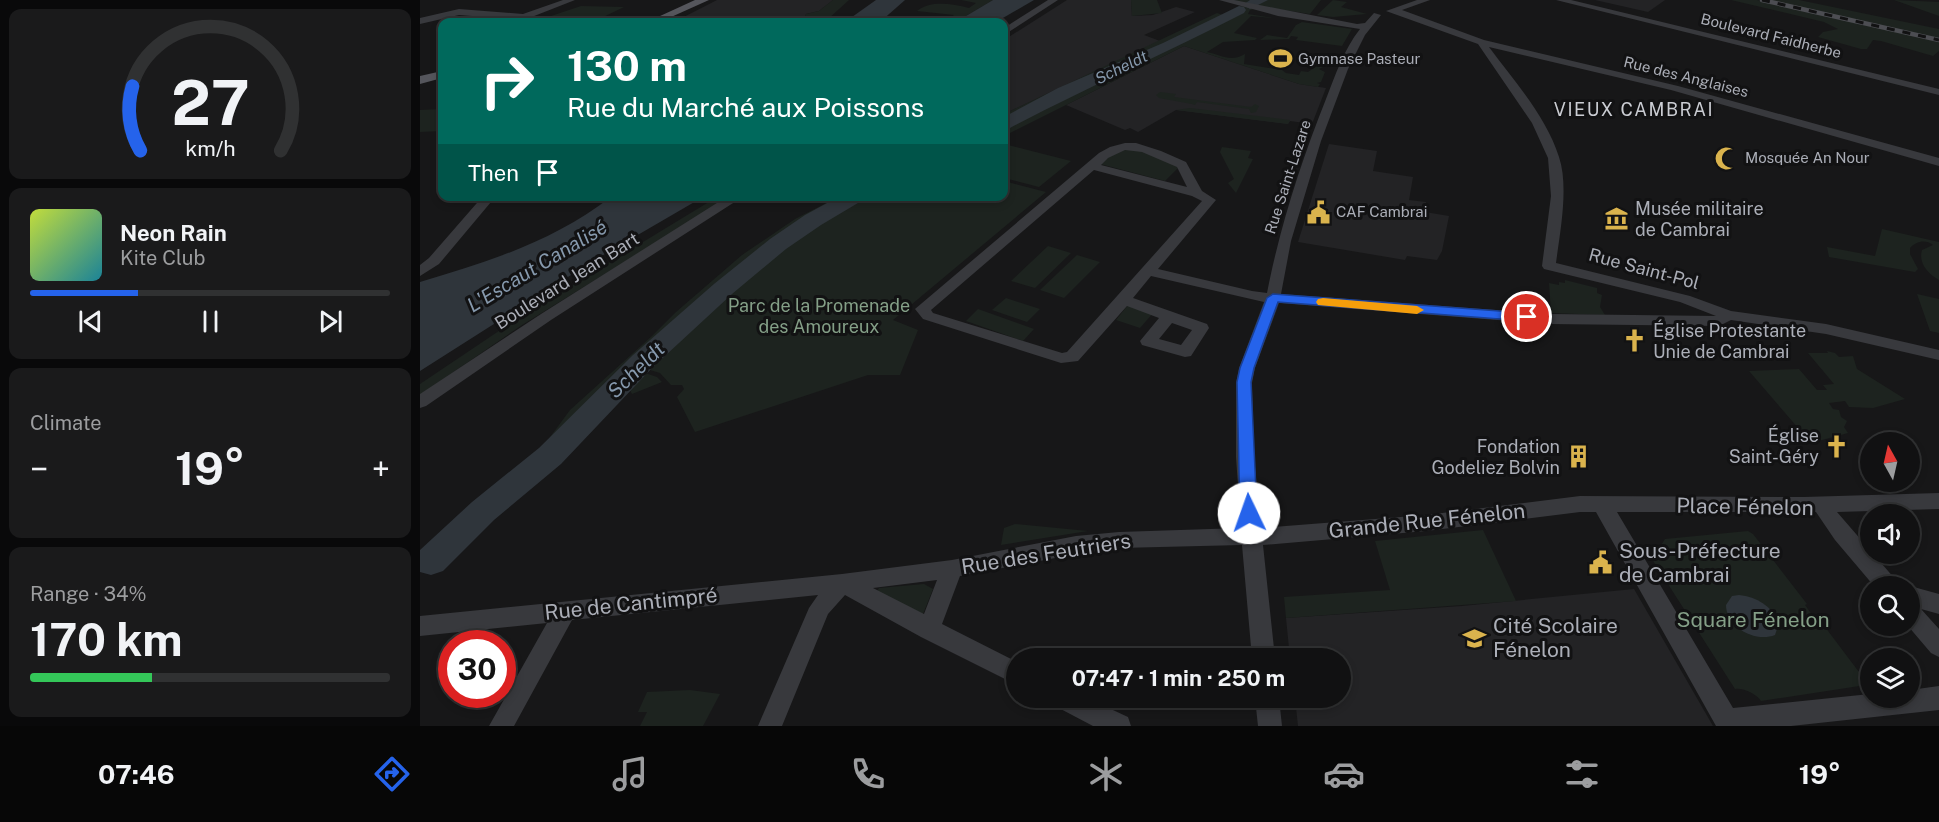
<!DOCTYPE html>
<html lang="en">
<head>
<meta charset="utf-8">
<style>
	body { margin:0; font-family:"Public Sans",sans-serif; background:#1a1a1b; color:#f1f3f6; height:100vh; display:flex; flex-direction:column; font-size:22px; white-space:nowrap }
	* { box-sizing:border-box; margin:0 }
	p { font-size:20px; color:#9c9d9f }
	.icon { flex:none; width:33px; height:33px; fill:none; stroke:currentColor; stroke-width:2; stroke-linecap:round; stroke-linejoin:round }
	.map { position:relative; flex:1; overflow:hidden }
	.side { display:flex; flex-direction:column; gap:9px; padding:9px; background:#09090a; width:420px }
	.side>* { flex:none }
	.top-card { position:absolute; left:18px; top:18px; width:570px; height:183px; border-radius:12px; box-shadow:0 3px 9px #0003,0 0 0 2px #303132; background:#00695c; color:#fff; overflow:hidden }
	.needle { width:39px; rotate:352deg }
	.controls { position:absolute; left:1440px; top:432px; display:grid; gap:12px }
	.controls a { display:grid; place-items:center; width:60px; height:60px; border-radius:50%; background:#111112; box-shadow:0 3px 9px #0003,0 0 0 2px #303132; font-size:30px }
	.speed { position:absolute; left:18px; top:630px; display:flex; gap:12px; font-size:30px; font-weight:700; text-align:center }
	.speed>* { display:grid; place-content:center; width:78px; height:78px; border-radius:50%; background:#111112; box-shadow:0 3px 9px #0003,0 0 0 2px #303132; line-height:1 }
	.speed .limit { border:9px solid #d22; background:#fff; color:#111 }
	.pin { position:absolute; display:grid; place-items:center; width:51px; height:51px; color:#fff; margin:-26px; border:3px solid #fff; border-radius:50%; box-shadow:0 2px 6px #0007 }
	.me { position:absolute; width:66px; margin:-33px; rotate:357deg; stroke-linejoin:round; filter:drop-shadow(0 0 4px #0008) }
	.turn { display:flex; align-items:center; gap:21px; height:126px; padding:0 30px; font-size:27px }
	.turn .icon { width:78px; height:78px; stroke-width:2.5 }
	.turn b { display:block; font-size:42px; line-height:51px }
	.then { display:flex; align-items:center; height:57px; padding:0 30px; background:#0003; gap:12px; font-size:22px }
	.big { font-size:45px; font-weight:700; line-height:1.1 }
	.side .tile { flex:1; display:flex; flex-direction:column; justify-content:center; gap:9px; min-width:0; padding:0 21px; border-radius:12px; background:#1a1a1b }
	.side .dial { align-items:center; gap:0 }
	.dial svg { height:156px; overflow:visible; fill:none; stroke:#303132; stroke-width:7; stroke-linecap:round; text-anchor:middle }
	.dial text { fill:#f1f3f6; stroke:none }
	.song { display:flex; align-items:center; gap:18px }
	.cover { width:72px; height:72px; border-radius:9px; background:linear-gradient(135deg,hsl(70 70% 55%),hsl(190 70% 35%)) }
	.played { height:6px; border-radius:3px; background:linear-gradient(90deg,#2563eb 30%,#303132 30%) }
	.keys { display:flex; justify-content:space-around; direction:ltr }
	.heat { display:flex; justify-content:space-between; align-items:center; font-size:33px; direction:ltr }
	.charge { height:9px; border-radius:4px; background:linear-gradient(90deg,#34c759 34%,#303132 0) }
	.trip { position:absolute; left:586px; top:648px; width:345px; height:60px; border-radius:30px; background:#111112; box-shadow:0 3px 9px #0003,0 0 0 2px #303132; font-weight:700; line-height:60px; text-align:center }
	.menu { display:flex; height:96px; justify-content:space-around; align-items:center; background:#070707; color:#9c9d9f }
	.menu .icon { width:42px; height:42px }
	.menu .selected { color:#2563eb }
	.menu b { font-size:27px; color:#f1f3f6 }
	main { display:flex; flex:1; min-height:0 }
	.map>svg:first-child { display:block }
</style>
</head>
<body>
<main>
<section class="side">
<div class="tile dial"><svg viewBox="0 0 100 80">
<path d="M14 69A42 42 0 1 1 86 69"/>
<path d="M14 69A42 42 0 0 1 10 36" stroke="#2563eb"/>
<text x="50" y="56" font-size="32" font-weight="700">27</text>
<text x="50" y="72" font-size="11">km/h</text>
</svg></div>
<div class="tile">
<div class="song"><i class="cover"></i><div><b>Neon Rain</b><p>Kite Club</p></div></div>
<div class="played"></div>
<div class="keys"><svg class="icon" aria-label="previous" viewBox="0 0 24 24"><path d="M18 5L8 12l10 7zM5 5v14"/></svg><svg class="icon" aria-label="pause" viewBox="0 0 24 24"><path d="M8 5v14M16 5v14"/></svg><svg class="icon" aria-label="next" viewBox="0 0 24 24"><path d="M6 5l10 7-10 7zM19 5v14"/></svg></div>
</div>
<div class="tile"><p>Climate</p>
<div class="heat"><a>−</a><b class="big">19°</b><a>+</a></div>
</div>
<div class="tile"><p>Range · 34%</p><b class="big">170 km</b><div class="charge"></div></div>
</section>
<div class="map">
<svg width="1519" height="726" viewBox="0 0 1519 726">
	<rect width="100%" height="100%" fill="#171718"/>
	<g fill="#232325">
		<path d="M297,0H413L399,11L386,14L384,22H347L348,18L256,21Z"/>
		<path d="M647,0H711L712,16L733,15L756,7L775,12L724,35L740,41L584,114V40Z"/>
		<path d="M1175,0H1245L1228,12Z"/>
		<path d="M764,46L879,84L906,88L892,124L870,121L868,124L756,110L718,132L710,128L705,130L646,105Z"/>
		<path d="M909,144L957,151L953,171L993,177L989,200L1006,202L1005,212L1029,216L1022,251L1017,260L987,256L985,260L878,242Z"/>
		<path d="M1214,589L1293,726H878L875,698H921V658H870L866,618L1042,606Z"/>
	</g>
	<g fill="#1d231f">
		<path d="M413,0H429L408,19L417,20L414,22H384L386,14L399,11Z"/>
		<path d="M541,0H573L536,22H525L534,15L497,11C512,0 531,4 549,8L556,3Z"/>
		<path d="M711,0H737L742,13L712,16Z"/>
		<path d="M807,0H901L890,14L843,7L830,10L828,14L853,18L831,16L814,33L837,38L835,40L803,42L787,52C799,54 811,63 825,54L824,64L862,70L866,73L879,75L881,71L888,72L898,65L904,56L909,57L903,67L899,69L905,72L901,82L897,83L900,84L898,87L879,84L764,46L584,136V114L797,13L803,15L824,5Z"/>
		<path d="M913,0L927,2L921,7L947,14L913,17L897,15Z"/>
		<path d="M1311,0H1337L1519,42V51L1513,56L1461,41L1453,40L1447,49H1441L1398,37L1403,32L1418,29L1404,22Z"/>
		<path d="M1347,0H1379L1519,29V39Z"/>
		<path d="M1474,0L1519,2V16Z"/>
		<path d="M161,6L204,7L173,22L116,21Z"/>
		<path d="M882,22L889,23L932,29L922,46L876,40L878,37L871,36L869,39L840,40L847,35L867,38L876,25Z"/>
		<path d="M740,92L756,94L754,97L831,107L835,104L839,106L836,112L831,113L829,109L777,102L775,105L772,104L739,98L736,95Z"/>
		<path d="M770,108L870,120L868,124L756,110Z"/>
		<path d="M22,109V131L0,132V110Z"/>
		<path d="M584,144L651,161L619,187L584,178Z"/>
		<path d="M716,147L759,167L745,181L680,164L689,153Z"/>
		<path d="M802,147L831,151L828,158L833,159L816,193L808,183L814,179L800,152Z"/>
		<path d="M584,181L626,192L473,320L498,330L480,375H448L275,432L257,397L264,389L262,385H251L240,373L230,370L225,373L237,377L242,382L212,394L209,388L136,467L111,463L150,410L232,336L256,312L322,255L375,219L418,197L584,196Z"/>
		<path d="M297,197H310L102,325L0,395V384L98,318Z"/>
		<path d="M1462,229L1519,242V280C1508,274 1498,263 1502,250L1513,245C1506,239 1496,241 1490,248V254L1498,269L1495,272L1409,257L1407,247L1455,256Z"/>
		<path d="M628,246L651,253L615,288L591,281Z"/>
		<path d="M657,255L680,262L644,298L620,290Z"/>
		<path d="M1145,280L1177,288V293L1182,295L1180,307L1185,315L1131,313L1129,283L1139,285V282L1145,283Z"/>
		<path d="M1497,294L1519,299V333L1510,331Z"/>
		<path d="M586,298L620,309L607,322L572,310Z"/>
		<path d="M708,305L733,313L720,328L696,320Z"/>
		<path d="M558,309L614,329L603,341L546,321Z"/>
		<path d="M1407,351L1415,353L1419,357L1433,356L1437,369L1485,399L1453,408L1429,407L1425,401L1409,403L1413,409L1419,410L1421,417L1427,421L1424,427L1428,433L1391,443L1329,371L1379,369L1397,390H1407L1403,385L1414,384L1388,353H1408Z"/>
		<path d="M595,524L668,531L581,545L584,528Z"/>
		<path d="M1063,530L1096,601L866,618L864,597L970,590L955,541Z"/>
		<path d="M1328,531L1333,534L1387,604L1385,605L1395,619H1399L1445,680L1446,685L1341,701C1337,694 1322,687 1315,689L1232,559L1245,539Z"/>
		<path d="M504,584L513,589L503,614L456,593L459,588Z"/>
		<path d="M270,690L300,694L283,726H220L227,712H218L227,692Z"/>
	</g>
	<g fill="#2f353b">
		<path d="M456,0H485L460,22H425Z"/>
		<path d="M573,0H614L576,22H536Z"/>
		<path d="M191,197H283L173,261L0,371V282C70,261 132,242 191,197Z"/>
		<path d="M1319,595C1337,597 1352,606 1359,623L1355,635C1335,643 1306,627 1306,605L1312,596Z"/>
	</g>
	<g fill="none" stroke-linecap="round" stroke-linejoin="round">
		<g fill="#2f353b" fill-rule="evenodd">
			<path d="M830,0H848L830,9L823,5Z"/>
			<path d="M819,6L824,7L826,10L824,13C747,53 667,87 590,128L584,129V117L638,88L743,43Z"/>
			<path d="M420,196H446L443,200L401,225L366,249L312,294L233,367L141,464L74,520L23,571L11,575L0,572V550L52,502L119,448L213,355L294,284L350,239L385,215Z"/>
		</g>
		<g fill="#38393d" fill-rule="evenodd">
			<path d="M143,0H155L104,20L39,15L0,24V18L39,9L103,14Z"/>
			<path d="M628,0H638L584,35V28Z"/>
			<path d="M799,0H814L937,24L945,23L954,13L961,15L945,35L928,69L901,141L871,241L861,294L1130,314L1296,316L1260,302L1124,269L1122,266L1131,196L1128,158L1112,123L1058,44L966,11L997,0H1010L982,10L1064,40L1258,86L1519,158V166L1251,90L1069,47C1094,81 1126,116 1139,157C1149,187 1140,232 1136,263L1270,296L1311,311L1406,324L1519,350V360L1406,334L1311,320L1299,326L1130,324L859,303L835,368L832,383L834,457L841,528L1006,515L1160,496L1384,497L1519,493V509L1417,512L1475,579L1477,586H1454L1415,540L1396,512H1197L1313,708L1450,694V698H1490V690L1519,686V710L1371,726H1296L1176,512H1160L1006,531L843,545L855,658H832L822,545L699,548L656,554L540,576L522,624L597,662V685L501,637L425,595L408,614L362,726H338L389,608L398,595L152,620L94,726H69L127,623L0,636V616L422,574L532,560L656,536L699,532L821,528L816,457V383L819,368L844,302L731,276L713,298L787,324L789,328L771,356L765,357L722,345L720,341L739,318L707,306L658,361L641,363L503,319L495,309L679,153L690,147L705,143H716L741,151L766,162L782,191L796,200L738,269L832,291L847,293C860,226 881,162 906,99C915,76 924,49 940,29L858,16ZM705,150L722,152L757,167L767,187L681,165L688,158ZM674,170L772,196L782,201L647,352L642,353L513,313L511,310ZM752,323L772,330L761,345L739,339ZM517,580L504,614L453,588Z"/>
			<path d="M1136,0H1151L1519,89V95Z"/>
			<path d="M63,196H76L19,264L0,276V265L9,258Z"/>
			<path d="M308,196H324L131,320L6,406L0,408V394L121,314Z"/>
			<path d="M1490,586L1519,594V614L1501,609L1519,629V657L1511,653L1488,626H1490Z"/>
			<path d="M631,698H667L708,717L711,726H673L635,706Z"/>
			<path d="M835,698H859L862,726H838Z"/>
		</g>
		<g fill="#55565c" fill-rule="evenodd">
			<path d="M275,0H289L240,22H227Z"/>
			<path d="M22,71V78L0,84V76Z"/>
		</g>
		<defs>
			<path id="rail" d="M1342,0L1519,40"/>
		</defs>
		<use href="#rail" stroke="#4c4d52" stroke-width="4.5"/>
		<use href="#rail" stroke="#121213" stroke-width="3" stroke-dasharray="8" stroke-linecap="butt"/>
	</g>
	<path fill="#2563eb" stroke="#184099" stroke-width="1.5" d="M853,294L1107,313L1113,317L1107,321L858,302L834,368L831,382L837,513L834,517L829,519L823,517L820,513L817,382L820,368L847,298Z"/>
	<path fill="#f59e0b" d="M903,298L997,306L1004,310L997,314L898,305L896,302L898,299Z"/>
	<defs>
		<symbol id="stadium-bare" viewBox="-9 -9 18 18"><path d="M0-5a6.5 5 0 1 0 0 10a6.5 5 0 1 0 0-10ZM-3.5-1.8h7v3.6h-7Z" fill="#dab34d" stroke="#121213" stroke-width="2.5" paint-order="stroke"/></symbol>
		<symbol id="mosque-bare" viewBox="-9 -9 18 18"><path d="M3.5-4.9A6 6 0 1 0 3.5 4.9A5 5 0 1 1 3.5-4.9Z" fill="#dab34d" stroke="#121213" stroke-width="2.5" paint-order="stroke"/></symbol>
		<symbol id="civic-bare" viewBox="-9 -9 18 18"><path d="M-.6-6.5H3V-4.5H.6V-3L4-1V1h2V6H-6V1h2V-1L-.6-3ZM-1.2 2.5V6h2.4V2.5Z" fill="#dab34d" stroke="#121213" stroke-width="2.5" paint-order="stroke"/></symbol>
		<symbol id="museum-bare" viewBox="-9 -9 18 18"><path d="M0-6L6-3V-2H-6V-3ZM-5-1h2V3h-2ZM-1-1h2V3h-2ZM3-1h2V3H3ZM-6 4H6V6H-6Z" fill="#dab34d" stroke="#121213" stroke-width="2.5" paint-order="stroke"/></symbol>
		<symbol id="church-bare" viewBox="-9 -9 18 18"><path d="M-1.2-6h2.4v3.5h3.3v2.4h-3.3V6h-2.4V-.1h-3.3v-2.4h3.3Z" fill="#dab34d" stroke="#121213" stroke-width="2.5" paint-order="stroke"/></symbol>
		<symbol id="building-bare" viewBox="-9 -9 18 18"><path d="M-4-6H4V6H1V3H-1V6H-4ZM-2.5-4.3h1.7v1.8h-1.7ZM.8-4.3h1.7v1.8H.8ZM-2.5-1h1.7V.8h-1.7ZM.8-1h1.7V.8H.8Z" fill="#dab34d" stroke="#121213" stroke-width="2.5" paint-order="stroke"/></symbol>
		<symbol id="school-bare" viewBox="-9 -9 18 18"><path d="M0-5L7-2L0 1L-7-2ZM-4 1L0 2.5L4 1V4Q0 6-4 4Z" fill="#dab34d" stroke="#121213" stroke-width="2.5" paint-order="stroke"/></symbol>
	</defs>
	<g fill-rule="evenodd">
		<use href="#stadium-bare" x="844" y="42" width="33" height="33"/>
		<use href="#mosque-bare" x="1290" y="142" width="33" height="33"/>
		<use href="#civic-bare" x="882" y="196" width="33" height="33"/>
		<use href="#museum-bare" x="1180" y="202" width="33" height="33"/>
		<use href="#church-bare" x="1198" y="324" width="33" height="33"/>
		<use href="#church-bare" x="1400" y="430" width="33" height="33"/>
		<use href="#building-bare" x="1142" y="440" width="33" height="33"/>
		<use href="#civic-bare" x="1164" y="546" width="33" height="33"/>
		<use href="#school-bare" x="1038" y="622" width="33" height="33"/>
	</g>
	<g text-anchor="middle" stroke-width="6" stroke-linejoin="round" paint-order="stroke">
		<g font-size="15" fill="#abaeb7" stroke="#121213">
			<text transform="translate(1351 36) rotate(14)" y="5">Boulevard Faidherbe</text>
			<text transform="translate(1266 77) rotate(14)" y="5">Rue des Anglaises</text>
			<text transform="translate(868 177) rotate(-72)" y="5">Rue Saint-Lazare</text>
		</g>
		<g font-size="15" fill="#abaeb7" stroke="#121213" text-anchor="start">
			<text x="878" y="64">Gymnase Pasteur</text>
			<text x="1325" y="163">Mosquée An Nour</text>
			<text x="916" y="217">CAF Cambrai</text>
		</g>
		<g font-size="16" font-style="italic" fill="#8699ad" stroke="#121213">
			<text transform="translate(701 67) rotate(-26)" y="6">Scheldt</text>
		</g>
		<g font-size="18" letter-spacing="1.5" fill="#cbcdd3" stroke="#121213">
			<text x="1214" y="116">VIEUX CAMBRAI</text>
		</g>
		<g font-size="18" fill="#abaeb7" stroke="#121213" text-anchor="start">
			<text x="1215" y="215">Musée militaire<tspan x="1215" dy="21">de Cambrai</tspan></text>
			<text x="1233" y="337">Église Protestante<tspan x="1233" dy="21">Unie de Cambrai</tspan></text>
			<text x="1399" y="442" text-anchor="end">Église<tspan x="1399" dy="21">Saint-Géry</tspan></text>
			<text x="1140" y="453" text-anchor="end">Fondation<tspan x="1140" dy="21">Godeliez Bolvin</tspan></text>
		</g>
		<g font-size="18" fill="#abaeb7" stroke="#121213">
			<text transform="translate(1224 269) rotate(15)" y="6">Rue Saint-Pol</text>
			<text transform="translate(147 281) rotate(-32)" y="6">Boulevard Jean Bart</text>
		</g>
		<g font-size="18" fill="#849f87" stroke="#121213">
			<text x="399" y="312">Parc de la Promenade<tspan x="399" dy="21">des Amoureux</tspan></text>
		</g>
		<g font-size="20" font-style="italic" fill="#8699ad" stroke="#121213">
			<text transform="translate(117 266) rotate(-31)" y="7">L'Escaut Canalisé</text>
			<text transform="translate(216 370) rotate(-44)" y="7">Scheldt</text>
		</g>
		<g font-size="21" fill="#abaeb7" stroke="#121213">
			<text transform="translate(1325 507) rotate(1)" y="7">Place Fénelon</text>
			<text transform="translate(1007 521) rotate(-6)" y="7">Grande Rue Fénelon</text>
			<text transform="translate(626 554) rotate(-9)" y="7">Rue des Feutriers</text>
			<text transform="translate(211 604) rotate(-6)" y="7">Rue de Cantimpré</text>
		</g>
		<g font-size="21" fill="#abaeb7" stroke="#121213" text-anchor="start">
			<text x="1199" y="558">Sous-Préfecture<tspan x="1199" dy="24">de Cambrai</tspan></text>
			<text x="1073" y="633">Cité Scolaire<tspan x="1073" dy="24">Fénelon</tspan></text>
		</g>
		<g font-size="21" fill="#849f87" stroke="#121213">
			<text x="1333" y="627">Square Fénelon</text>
		</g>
	</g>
</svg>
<div class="controls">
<a><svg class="needle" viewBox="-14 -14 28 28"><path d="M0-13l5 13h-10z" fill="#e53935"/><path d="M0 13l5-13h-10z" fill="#9c9d9f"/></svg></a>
<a><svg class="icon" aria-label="sound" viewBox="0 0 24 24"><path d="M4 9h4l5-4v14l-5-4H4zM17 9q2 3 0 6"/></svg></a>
<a><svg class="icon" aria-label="search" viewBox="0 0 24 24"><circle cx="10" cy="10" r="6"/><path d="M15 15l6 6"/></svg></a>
<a><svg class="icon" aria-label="layers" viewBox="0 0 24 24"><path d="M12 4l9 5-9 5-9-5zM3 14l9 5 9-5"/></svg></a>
</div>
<div class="speed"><div class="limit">30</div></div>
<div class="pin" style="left:1107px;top:317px;background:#d93025"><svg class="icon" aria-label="arrive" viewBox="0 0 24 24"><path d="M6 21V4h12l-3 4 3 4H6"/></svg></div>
<svg class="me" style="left:829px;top:513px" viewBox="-20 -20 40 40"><circle r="19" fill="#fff"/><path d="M0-13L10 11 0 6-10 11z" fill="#2563eb"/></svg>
<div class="trip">07:47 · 1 min · 250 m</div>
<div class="top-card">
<div class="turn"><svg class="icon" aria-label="right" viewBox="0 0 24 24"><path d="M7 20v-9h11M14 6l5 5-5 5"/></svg><div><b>130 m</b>Rue du Marché aux Poissons</div></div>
<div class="then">Then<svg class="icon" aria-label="arrive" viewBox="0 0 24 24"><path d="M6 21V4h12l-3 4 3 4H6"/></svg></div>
</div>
</div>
</main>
<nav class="menu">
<b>07:46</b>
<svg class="icon selected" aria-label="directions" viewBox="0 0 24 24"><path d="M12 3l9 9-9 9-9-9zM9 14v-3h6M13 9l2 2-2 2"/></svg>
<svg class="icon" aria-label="music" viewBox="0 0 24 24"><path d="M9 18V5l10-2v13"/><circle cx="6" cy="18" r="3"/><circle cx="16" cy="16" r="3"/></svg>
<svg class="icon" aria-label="phone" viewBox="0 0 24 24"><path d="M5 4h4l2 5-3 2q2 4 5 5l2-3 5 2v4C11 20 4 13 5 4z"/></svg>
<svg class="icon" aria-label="climate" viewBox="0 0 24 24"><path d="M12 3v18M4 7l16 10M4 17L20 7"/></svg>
<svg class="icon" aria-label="car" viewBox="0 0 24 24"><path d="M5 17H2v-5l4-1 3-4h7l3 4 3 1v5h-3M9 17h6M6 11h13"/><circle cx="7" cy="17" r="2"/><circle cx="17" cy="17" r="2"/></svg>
<svg class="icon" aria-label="filters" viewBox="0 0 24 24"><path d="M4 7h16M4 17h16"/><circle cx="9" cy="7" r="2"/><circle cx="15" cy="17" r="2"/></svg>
<b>19°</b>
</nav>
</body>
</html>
